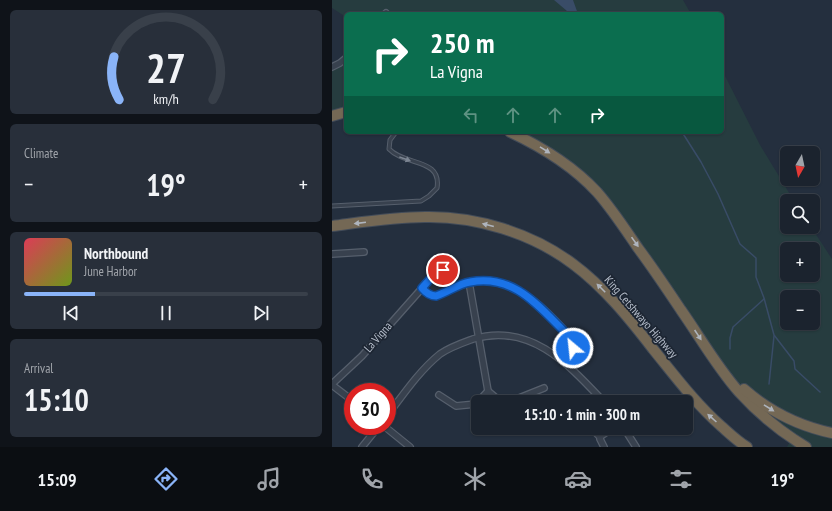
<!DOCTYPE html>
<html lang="en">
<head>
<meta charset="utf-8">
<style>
	body { margin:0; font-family:"PT Sans Narrow",sans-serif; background:#282f3a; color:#f1f3f6; height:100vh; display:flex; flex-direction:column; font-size:15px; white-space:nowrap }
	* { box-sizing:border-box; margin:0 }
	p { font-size:13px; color:#a0a4aa }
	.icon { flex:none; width:22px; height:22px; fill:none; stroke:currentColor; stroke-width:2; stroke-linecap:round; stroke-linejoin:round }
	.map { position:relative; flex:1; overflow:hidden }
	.panel { display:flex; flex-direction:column; gap:10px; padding:10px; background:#0f1319; width:332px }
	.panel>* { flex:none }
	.top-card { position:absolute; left:12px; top:12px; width:380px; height:122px; border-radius:6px; box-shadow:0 1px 3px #0004,0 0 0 1px #39404a; background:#0b6e4f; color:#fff; overflow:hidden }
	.needle { width:26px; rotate:189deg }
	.tools { position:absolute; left:448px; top:146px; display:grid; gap:8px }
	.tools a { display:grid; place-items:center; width:40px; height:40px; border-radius:6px; background:#1b232e; box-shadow:0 1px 3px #0004,0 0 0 1px #39404a; font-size:20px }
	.speed { position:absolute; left:12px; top:383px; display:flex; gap:8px; font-size:20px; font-weight:700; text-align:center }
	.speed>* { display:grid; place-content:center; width:52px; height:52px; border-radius:50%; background:#1b232e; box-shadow:0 1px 3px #0004,0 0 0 1px #39404a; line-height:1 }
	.speed .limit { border:6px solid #d22; background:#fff; color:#111 }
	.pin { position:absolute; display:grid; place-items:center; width:34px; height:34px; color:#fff; margin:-17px; border:2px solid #fff; border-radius:50%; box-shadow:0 1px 4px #0007 }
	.me { position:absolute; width:44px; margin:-22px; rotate:332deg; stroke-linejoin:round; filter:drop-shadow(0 0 3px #0008) }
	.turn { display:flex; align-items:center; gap:14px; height:84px; padding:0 20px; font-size:18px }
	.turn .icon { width:52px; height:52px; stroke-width:2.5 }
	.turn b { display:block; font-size:28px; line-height:34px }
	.lanes { display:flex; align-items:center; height:38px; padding:0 20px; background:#0003; justify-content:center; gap:20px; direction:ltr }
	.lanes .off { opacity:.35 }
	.big { font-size:30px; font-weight:600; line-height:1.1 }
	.panel .tile { flex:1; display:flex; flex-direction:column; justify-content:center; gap:6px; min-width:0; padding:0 14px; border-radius:6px; background:#282f3a }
	.panel .dial { align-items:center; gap:0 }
	.dial svg { height:104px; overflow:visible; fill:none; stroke:#39404a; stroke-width:7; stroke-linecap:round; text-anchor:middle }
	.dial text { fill:#f1f3f6; stroke:none }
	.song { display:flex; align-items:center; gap:12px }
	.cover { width:48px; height:48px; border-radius:6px; background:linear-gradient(135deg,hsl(350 70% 55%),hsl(80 70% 35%)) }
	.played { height:4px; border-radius:2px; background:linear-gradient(90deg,#8ab4f8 25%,#39404a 25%) }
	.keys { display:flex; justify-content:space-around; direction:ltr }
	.heat { display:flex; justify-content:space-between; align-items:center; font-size:22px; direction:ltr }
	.trip { position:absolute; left:139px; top:395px; width:222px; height:40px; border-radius:6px; background:#1b232e; box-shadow:0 1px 3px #0004,0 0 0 1px #39404a; font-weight:600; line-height:40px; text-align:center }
	.dock { display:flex; height:64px; justify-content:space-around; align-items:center; background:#0b0e12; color:#a0a4aa }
	.dock .icon { width:28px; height:28px }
	.dock .current { color:#8ab4f8 }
	.dock b { font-size:18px; color:#f1f3f6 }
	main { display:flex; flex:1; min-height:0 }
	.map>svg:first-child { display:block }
</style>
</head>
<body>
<main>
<section class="panel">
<div class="tile dial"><svg viewBox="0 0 100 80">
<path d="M14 69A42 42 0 1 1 86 69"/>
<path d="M14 69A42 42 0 0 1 10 36" stroke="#8ab4f8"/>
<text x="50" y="56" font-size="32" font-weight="700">27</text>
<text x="50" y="72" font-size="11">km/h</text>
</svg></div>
<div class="tile"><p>Climate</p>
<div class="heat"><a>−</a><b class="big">19°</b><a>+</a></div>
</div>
<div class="tile">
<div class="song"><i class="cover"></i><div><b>Northbound</b><p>June Harbor</p></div></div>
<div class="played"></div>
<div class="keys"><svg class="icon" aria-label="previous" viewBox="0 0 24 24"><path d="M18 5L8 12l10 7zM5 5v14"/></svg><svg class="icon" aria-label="pause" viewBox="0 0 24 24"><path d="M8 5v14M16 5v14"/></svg><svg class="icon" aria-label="next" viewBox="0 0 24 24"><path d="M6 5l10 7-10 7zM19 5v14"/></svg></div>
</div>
<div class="tile"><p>Arrival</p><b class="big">15:10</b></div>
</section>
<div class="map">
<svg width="500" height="447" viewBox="0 0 500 447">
	<rect width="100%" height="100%" fill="#242f3e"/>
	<g fill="#263c3f" fill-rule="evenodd">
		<path d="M0,0H351L359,14H14V17L0,8Z"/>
		<path d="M14,58V116L0,119V67Z"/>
		<path d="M390,70L428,145L462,201H455V227H479L500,259V447H455L460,438L413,399L254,181L178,132H390ZM455,249H481V275H455ZM455,297H481V323H455Z"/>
	</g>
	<path fill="#394c67" d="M222,0H241L246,14H236L235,11Z"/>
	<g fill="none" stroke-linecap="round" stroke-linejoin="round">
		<g stroke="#394c67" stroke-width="1.5">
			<path d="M350,132L369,162L386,194L408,244L424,258V277L432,298L442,335L462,361L463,369L488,392"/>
			<path d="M398,349V338L401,327L432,299"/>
			<path d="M437,384L442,336"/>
		</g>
		<defs>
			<path id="lane" d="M0,206L89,201L97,196L105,188C110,158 73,166 57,149L58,140L64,132"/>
			<g id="street">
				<path d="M53,14L54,13"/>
				<path d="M0,67L8,63L14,58"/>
				<path d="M0,254L32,252"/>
				<path d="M137,282L156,391"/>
				<path d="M90,289C93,292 97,296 103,296C108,296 114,291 119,289C134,282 151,278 167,283C196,290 222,318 241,340V348L230,360"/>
				<path d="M0,384L30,356L99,278L120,265"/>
				<path d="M0,385L21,401"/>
				<path d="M107,395L124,406L144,404"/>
				<path d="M177,402L212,388"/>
				<path d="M55,416C71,395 87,371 108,354C118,347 130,343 141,339C199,322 237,365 272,402"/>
				<path d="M146,416L144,413V404L156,391L169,402"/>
				<path d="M52,426L78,447"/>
				<path d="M259,428L268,437"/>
				<path d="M292,428L304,447"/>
				<path d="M30,447L47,426"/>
				<path d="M272,447L268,439L269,436L281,428"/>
			</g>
			<g id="highway">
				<path d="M0,116L14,112"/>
				<path d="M178,132C210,147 241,166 265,192C280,209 293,229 306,248C321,268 335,289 349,310C368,337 385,367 407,392C426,413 449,432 474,447"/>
				<path d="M0,226C31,222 62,217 93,217C144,216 200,233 241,264C272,287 297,318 321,349C343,376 363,403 389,426C397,433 405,441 415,447"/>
				<path d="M412,389C437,411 467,426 500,433"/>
			</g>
		</defs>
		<use href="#lane" stroke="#565f6c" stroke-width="5"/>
		<use href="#street" stroke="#565f6c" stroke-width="8"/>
		<use href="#highway" stroke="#434c59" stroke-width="12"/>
		<use href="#lane" stroke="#38414e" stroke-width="3"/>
		<use href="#street" stroke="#38414e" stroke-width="5.5"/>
		<use href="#highway" stroke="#746855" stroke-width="10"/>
	</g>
	<defs><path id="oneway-solid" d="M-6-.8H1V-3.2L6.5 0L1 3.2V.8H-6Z"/></defs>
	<g fill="#aeb4bd">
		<use href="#oneway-solid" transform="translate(213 150) rotate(32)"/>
		<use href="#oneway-solid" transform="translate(28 223) rotate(173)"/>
		<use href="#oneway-solid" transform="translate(156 225) rotate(-166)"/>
		<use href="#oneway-solid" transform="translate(303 242) rotate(55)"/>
		<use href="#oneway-solid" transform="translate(269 288) rotate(-135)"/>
		<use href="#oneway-solid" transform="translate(366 335) rotate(56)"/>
		<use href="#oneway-solid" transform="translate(437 408) rotate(32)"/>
		<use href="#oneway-solid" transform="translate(380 418) rotate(-138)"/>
	</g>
	<use fill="#7c8592" href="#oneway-solid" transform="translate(73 159) rotate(20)"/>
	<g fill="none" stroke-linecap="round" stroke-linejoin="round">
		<defs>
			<path id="route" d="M111,270L99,278L90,288C94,293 98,296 104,296C116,292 126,284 138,282C185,273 210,311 240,339L241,343V348"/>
		</defs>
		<use href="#route" stroke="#114b97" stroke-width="10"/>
		<use href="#route" stroke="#1a73e8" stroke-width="7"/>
	</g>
	<g text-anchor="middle" stroke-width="3.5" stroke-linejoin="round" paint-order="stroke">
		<g font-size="12" fill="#b4bcc9" stroke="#1d2633">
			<text transform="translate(309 317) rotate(49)" y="4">King Cetshwayo Highway</text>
			<text transform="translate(46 337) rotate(-49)" y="4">La Vigna</text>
		</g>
	</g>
</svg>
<div class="tools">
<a><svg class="needle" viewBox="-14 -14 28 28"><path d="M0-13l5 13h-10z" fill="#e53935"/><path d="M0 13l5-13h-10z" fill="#a0a4aa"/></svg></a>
<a><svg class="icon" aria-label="search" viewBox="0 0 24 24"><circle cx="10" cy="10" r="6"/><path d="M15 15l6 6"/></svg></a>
<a>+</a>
<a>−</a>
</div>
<div class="speed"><div class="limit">30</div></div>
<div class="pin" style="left:111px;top:270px;background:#d93025"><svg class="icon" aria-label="arrive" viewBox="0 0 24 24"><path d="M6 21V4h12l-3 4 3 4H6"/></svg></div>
<svg class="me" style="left:241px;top:348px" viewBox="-20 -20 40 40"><circle r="17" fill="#1a73e8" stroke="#fff" stroke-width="3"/><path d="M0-11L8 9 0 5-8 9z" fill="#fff"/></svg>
<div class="trip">15:10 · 1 min · 300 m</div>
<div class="top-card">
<div class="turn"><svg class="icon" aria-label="right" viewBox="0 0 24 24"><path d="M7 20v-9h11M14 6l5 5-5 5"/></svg><div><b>250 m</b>La Vigna</div></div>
<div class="lanes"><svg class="icon off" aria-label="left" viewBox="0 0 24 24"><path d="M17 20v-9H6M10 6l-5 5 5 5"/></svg><svg class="icon off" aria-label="ahead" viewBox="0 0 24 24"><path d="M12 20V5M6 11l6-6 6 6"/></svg><svg class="icon off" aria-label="ahead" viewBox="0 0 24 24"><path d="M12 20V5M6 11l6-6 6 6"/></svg><svg class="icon" aria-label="right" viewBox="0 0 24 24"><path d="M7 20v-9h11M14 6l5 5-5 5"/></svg></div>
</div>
</div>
</main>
<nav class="dock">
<b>15:09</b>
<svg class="icon current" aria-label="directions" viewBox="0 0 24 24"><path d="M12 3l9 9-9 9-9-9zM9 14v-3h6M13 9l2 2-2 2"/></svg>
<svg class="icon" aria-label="music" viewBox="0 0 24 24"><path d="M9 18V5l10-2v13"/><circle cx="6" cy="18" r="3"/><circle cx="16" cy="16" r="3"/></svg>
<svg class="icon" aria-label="phone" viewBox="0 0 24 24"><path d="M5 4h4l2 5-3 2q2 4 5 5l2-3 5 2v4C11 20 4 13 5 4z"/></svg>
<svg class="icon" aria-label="climate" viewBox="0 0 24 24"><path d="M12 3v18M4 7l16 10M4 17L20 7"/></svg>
<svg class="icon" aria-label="car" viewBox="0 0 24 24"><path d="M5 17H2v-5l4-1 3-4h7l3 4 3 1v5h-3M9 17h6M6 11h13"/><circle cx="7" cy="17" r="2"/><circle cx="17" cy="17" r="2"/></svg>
<svg class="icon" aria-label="filters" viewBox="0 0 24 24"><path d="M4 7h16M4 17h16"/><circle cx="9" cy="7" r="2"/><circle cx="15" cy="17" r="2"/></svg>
<b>19°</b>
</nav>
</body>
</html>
